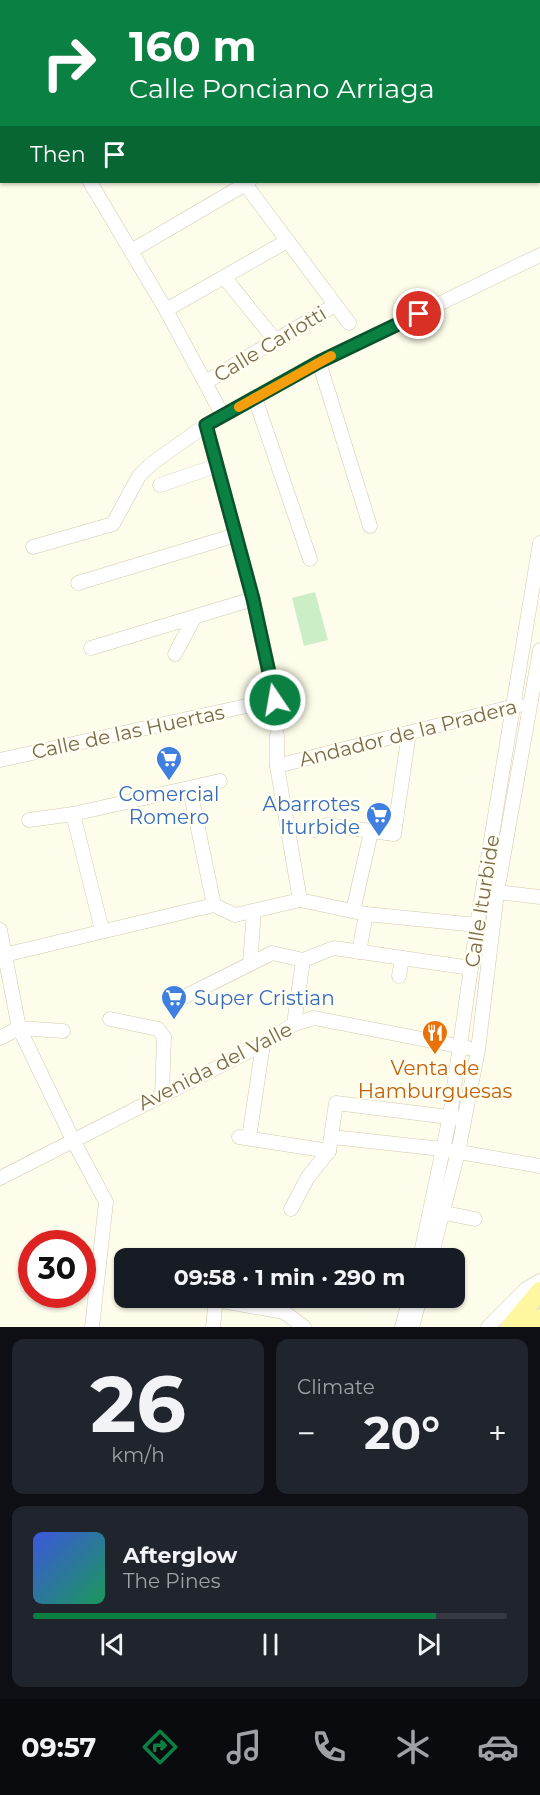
<!DOCTYPE html>
<html lang="en">
<head>
<meta charset="utf-8">
<style>
	body { margin:0; font-family:Montserrat,sans-serif; background:#20242c; color:#f1f3f6; height:100vh; display:flex; flex-direction:column; font-size:22px; white-space:nowrap }
	* { box-sizing:border-box; margin:0 }
	p { font-size:20px; color:#9ea1a6 }
	.icon { flex:none; width:33px; height:33px; fill:none; stroke:currentColor; stroke-width:2; stroke-linecap:round; stroke-linejoin:round }
	.map { position:relative; height:1327px; overflow:hidden }
	.panel { display:flex; flex-direction:column; gap:12px; padding:12px; background:#0d0f14; flex:1 }
	.panel>* { flex:none }
	.hud { position:absolute; left:0px; top:0px; width:540px; height:183px; box-shadow:0 2px 4px #0004; background:#0b8043; color:#fff; overflow:hidden }
	.speed { position:absolute; left:18px; top:1230px; display:flex; gap:12px; font-size:30px; font-weight:700; text-align:center }
	.speed>* { display:grid; place-content:center; width:78px; height:78px; border-radius:50%; background:#171b24; box-shadow:0 2px 4px #0004; line-height:1 }
	.speed .limit { border:9px solid #d22; background:#fff; color:#111 }
	.pin { position:absolute; display:grid; place-items:center; width:51px; height:51px; color:#fff; margin:-26px; border:3px solid #fff; border-radius:50%; box-shadow:0 2px 6px #0007 }
	.me { position:absolute; width:66px; margin:-33px; rotate:348deg; stroke-linejoin:round; filter:drop-shadow(0 0 4px #0008) }
	.turn { display:flex; align-items:center; gap:21px; height:126px; padding:0 30px; font-size:27px }
	.turn .icon { width:78px; height:78px; stroke-width:2.5 }
	.turn b { display:block; font-size:42px; line-height:51px }
	.then { display:flex; align-items:center; height:57px; padding:0 30px; background:#0003; gap:12px; font-size:22px }
	.big { font-size:45px; font-weight:700; line-height:1.1 }
	.panel .tile { flex:1; display:flex; flex-direction:column; justify-content:center; gap:9px; min-width:0; padding:0 21px; border-radius:12px; background:#20242c }
	.panel .dial { align-items:center; gap:0 }
	.dial b { font-size:78px; line-height:1 }
	.song { display:flex; align-items:center; gap:18px }
	.cover { width:72px; height:72px; border-radius:9px; background:linear-gradient(135deg,hsl(230 70% 55%),hsl(150 70% 35%)) }
	.played { height:6px; border-radius:3px; background:linear-gradient(90deg,#0b8043 85%,#363941 85%) }
	.keys { display:flex; justify-content:space-around; direction:ltr }
	.heat { display:flex; justify-content:space-between; align-items:center; font-size:33px; direction:ltr }
	.panel .tiles { flex:1; display:grid; gap:12px; grid-template-columns:1fr 1fr }
	.tile:last-child { grid-column:span 2 }
	.trip { position:absolute; left:114px; top:1248px; width:351px; height:60px; border-radius:12px; background:#171b24; box-shadow:0 2px 4px #0004; font-weight:700; line-height:60px; text-align:center }
	.menu { display:flex; height:96px; justify-content:space-around; align-items:center; background:#090b0e; color:#9ea1a6 }
	.menu .icon { width:42px; height:42px }
	.menu .current { color:#0b8043 }
	.menu b { font-size:27px; color:#f1f3f6 }
	.map>svg:first-child { display:block }
</style>
</head>
<body>
<div class="map">
<svg width="540" height="1327" viewBox="0 0 540 1327">
	<rect width="100%" height="100%" fill="#fefcea"/>
	<path fill="#cbeec6" d="M315,592L328,640L304,646L292,598Z"/>
	<g fill="none" stroke-linecap="round" stroke-linejoin="round">
		<defs>
			<g id="minor">
				<path d="M240,0L241,2"/>
				<path d="M61,2L63,0"/>
				<path d="M187,2L189,0"/>
				<path d="M0,45L2,44"/>
				<path d="M90,182L166,310L223,416"/>
				<path d="M245,184L349,323"/>
				<path d="M131,251L249,182"/>
				<path d="M224,277L275,340"/>
				<path d="M166,310L287,241"/>
				<path d="M319,362L370,526"/>
				<path d="M206,382L335,305"/>
				<path d="M255,398L310,559"/>
				<path d="M206,425L253,599L275,700"/>
				<path d="M160,485L216,466"/>
				<path d="M33,547L113,524L139,476L151,464L206,425L319,362L540,255"/>
				<path d="M78,583L236,535"/>
				<path d="M91,648L253,599"/>
				<path d="M175,654L194,618"/>
				<path d="M277,735V766L300,900"/>
				<path d="M0,760L292,696"/>
				<path d="M277,766L519,705"/>
				<path d="M190,790L214,905"/>
				<path d="M73,814L102,930"/>
				<path d="M29,820L73,814L220,781"/>
				<path d="M314,830L327,825L394,834L409,733"/>
				<path d="M497,892L540,897"/>
				<path d="M353,911L371,832"/>
				<path d="M0,930L19,1028L73,1140L106,1202L92,1327"/>
				<path d="M359,952L366,914"/>
				<path d="M0,956L214,905L235,915L300,900L366,914L477,925"/>
				<path d="M250,964L254,911"/>
				<path d="M399,976L402,958"/>
				<path d="M172,1003L272,953L303,960L334,948L471,968"/>
				<path d="M110,1019L158,1029L164,1037L162,1094"/>
				<path d="M294,1024L303,960"/>
				<path d="M0,1038L19,1028L63,1031"/>
				<path d="M239,1137L329,1151"/>
				<path d="M332,1137L442,1149L540,1166"/>
				<path d="M249,1138L263,1044"/>
				<path d="M0,1178L263,1044L294,1024L314,1018L468,1048"/>
				<path d="M291,1209L308,1177L329,1151L336,1103L457,1118"/>
				<path d="M435,1211L475,1219"/>
				<path d="M420,1258L450,1116L477,925L540,543"/>
				<path d="M431,1258L458,1152L478,1050L497,892L540,650"/>
				<path d="M216,1300L284,1312L304,1327"/>
				<path d="M213,1327L216,1298"/>
				<path d="M402,1327L410,1298"/>
				<path d="M412,1327L420,1298"/>
				<path d="M488,1327L526,1289L540,1281"/>
			</g>
			<g id="major">
				<path d="M510,1327L540,1291"/>
				<path d="M531,1327L540,1318"/>
			</g>
		</defs>
		<use href="#minor" stroke="#d3c8ae" stroke-width="15"/>
		<use href="#major" stroke="#e0dbd4" stroke-width="20"/>
		<use href="#minor" stroke="#fff" stroke-width="14"/>
		<use href="#major" stroke="#fff7a0" stroke-width="18"/>
	</g>
	<g fill="none" stroke-linecap="round" stroke-linejoin="round">
		<defs>
			<path id="route" d="M275,700L253,599L206,425L319,362L419,314"/>
		</defs>
		<use href="#route" stroke="#07532c" stroke-width="15"/>
		<use href="#route" stroke="#0b8043" stroke-width="10"/>
		<path stroke="#f59e0b" stroke-width="10" d="M239,407L331,356"/>
	</g>
	<defs>
		<symbol id="supermarket-pin" viewBox="-11 -11 22 30"><path d="M0 17L-7.5 6A9.5 9.5 0 1 1 7.5 6Z" fill="#3f7fe0" stroke="#fffef2"/><path d="M-6-5.5h2.5l.6 2H6L4.5 2H-2.5L-4.4-4H-6ZM-1.5 3.2a1.3 1.3 0 1 0 .1 0ZM3 3.2a1.3 1.3 0 1 0 .1 0Z" fill="#fff"/></symbol>
		<symbol id="restaurant-pin" viewBox="-11 -11 22 30"><path d="M0 17L-7.5 6A9.5 9.5 0 1 1 7.5 6Z" fill="#e8710a" stroke="#fffef2"/><path d="M-5-6h1v4h1v-4h1v4h1v-4h1v5L-1.5 .5V6h-2V.5L-5-1ZM5-6V6H3V1.5H1.5Q1.5-4 5-6Z" fill="#fff"/></symbol>
	</defs>
	<g fill-rule="evenodd">
		<use href="#supermarket-pin" x="154" y="744" width="30" height="40"/>
		<use href="#supermarket-pin" x="364" y="800" width="30" height="40"/>
		<use href="#supermarket-pin" x="159" y="983" width="30" height="40"/>
		<use href="#restaurant-pin" x="420" y="1018" width="30" height="40"/>
	</g>
	<g text-anchor="middle" stroke-width="5" stroke-linejoin="round" paint-order="stroke">
		<g font-size="20" fill="#7c6a4a" stroke="#fffef2">
			<text transform="translate(270 344) rotate(-31)" y="7">Calle Carlotti</text>
			<text transform="translate(128 732) rotate(-12)" y="7">Calle de las Huertas</text>
			<text transform="translate(408 733) rotate(-14)" y="7">Andador de la Pradera</text>
			<text transform="translate(482 901) rotate(-81)" y="7">Calle Iturbide</text>
			<text transform="translate(215 1066) rotate(-27)" y="7">Avenida del Valle</text>
		</g>
		<g font-size="20" fill="#366cbe" stroke="#fffef2">
			<text x="169" y="801">Comercial<tspan x="169" dy="23">Romero</tspan></text>
			<text x="360" y="811" text-anchor="end">Abarrotes<tspan x="360" dy="23">Iturbide</tspan></text>
			<text x="194" y="1005" text-anchor="start">Super Cristian</text>
		</g>
		<g font-size="20" fill="#c56008" stroke="#fffef2">
			<text x="435" y="1075">Venta de<tspan x="435" dy="23">Hamburguesas</tspan></text>
		</g>
	</g>
</svg>
<div class="speed"><div class="limit">30</div></div>
<div class="pin" style="left:419px;top:314px;background:#d93025"><svg class="icon" aria-label="arrive" viewBox="0 0 24 24"><path d="M6 21V4h12l-3 4 3 4H6"/></svg></div>
<svg class="me" style="left:275px;top:700px" viewBox="-20 -20 40 40"><circle r="17" fill="#0b8043" stroke="#fff" stroke-width="3"/><path d="M0-11L8 9 0 5-8 9z" fill="#fff"/></svg>
<div class="trip">09:58 · 1 min · 290 m</div>
<div class="hud">
<div class="turn"><svg class="icon" aria-label="right" viewBox="0 0 24 24"><path d="M7 20v-9h11M14 6l5 5-5 5"/></svg><div><b>160 m</b>Calle Ponciano Arriaga</div></div>
<div class="then">Then<svg class="icon" aria-label="arrive" viewBox="0 0 24 24"><path d="M6 21V4h12l-3 4 3 4H6"/></svg></div>
</div>
</div>
<section class="panel">
<div class="tiles">
<div class="tile dial"><b>26</b><p>km/h</p></div>
<div class="tile"><p>Climate</p>
<div class="heat"><a>−</a><b class="big">20°</b><a>+</a></div>
</div>
<div class="tile">
<div class="song"><i class="cover"></i><div><b>Afterglow</b><p>The Pines</p></div></div>
<div class="played"></div>
<div class="keys"><svg class="icon" aria-label="previous" viewBox="0 0 24 24"><path d="M18 5L8 12l10 7zM5 5v14"/></svg><svg class="icon" aria-label="pause" viewBox="0 0 24 24"><path d="M8 5v14M16 5v14"/></svg><svg class="icon" aria-label="next" viewBox="0 0 24 24"><path d="M6 5l10 7-10 7zM19 5v14"/></svg></div>
</div>
</div>
</section>
<nav class="menu">
<b>09:57</b>
<svg class="icon current" aria-label="directions" viewBox="0 0 24 24"><path d="M12 3l9 9-9 9-9-9zM9 14v-3h6M13 9l2 2-2 2"/></svg>
<svg class="icon" aria-label="music" viewBox="0 0 24 24"><path d="M9 18V5l10-2v13"/><circle cx="6" cy="18" r="3"/><circle cx="16" cy="16" r="3"/></svg>
<svg class="icon" aria-label="phone" viewBox="0 0 24 24"><path d="M5 4h4l2 5-3 2q2 4 5 5l2-3 5 2v4C11 20 4 13 5 4z"/></svg>
<svg class="icon" aria-label="climate" viewBox="0 0 24 24"><path d="M12 3v18M4 7l16 10M4 17L20 7"/></svg>
<svg class="icon" aria-label="car" viewBox="0 0 24 24"><path d="M5 17H2v-5l4-1 3-4h7l3 4 3 1v5h-3M9 17h6M6 11h13"/><circle cx="7" cy="17" r="2"/><circle cx="17" cy="17" r="2"/></svg>
</nav>
</body>
</html>
